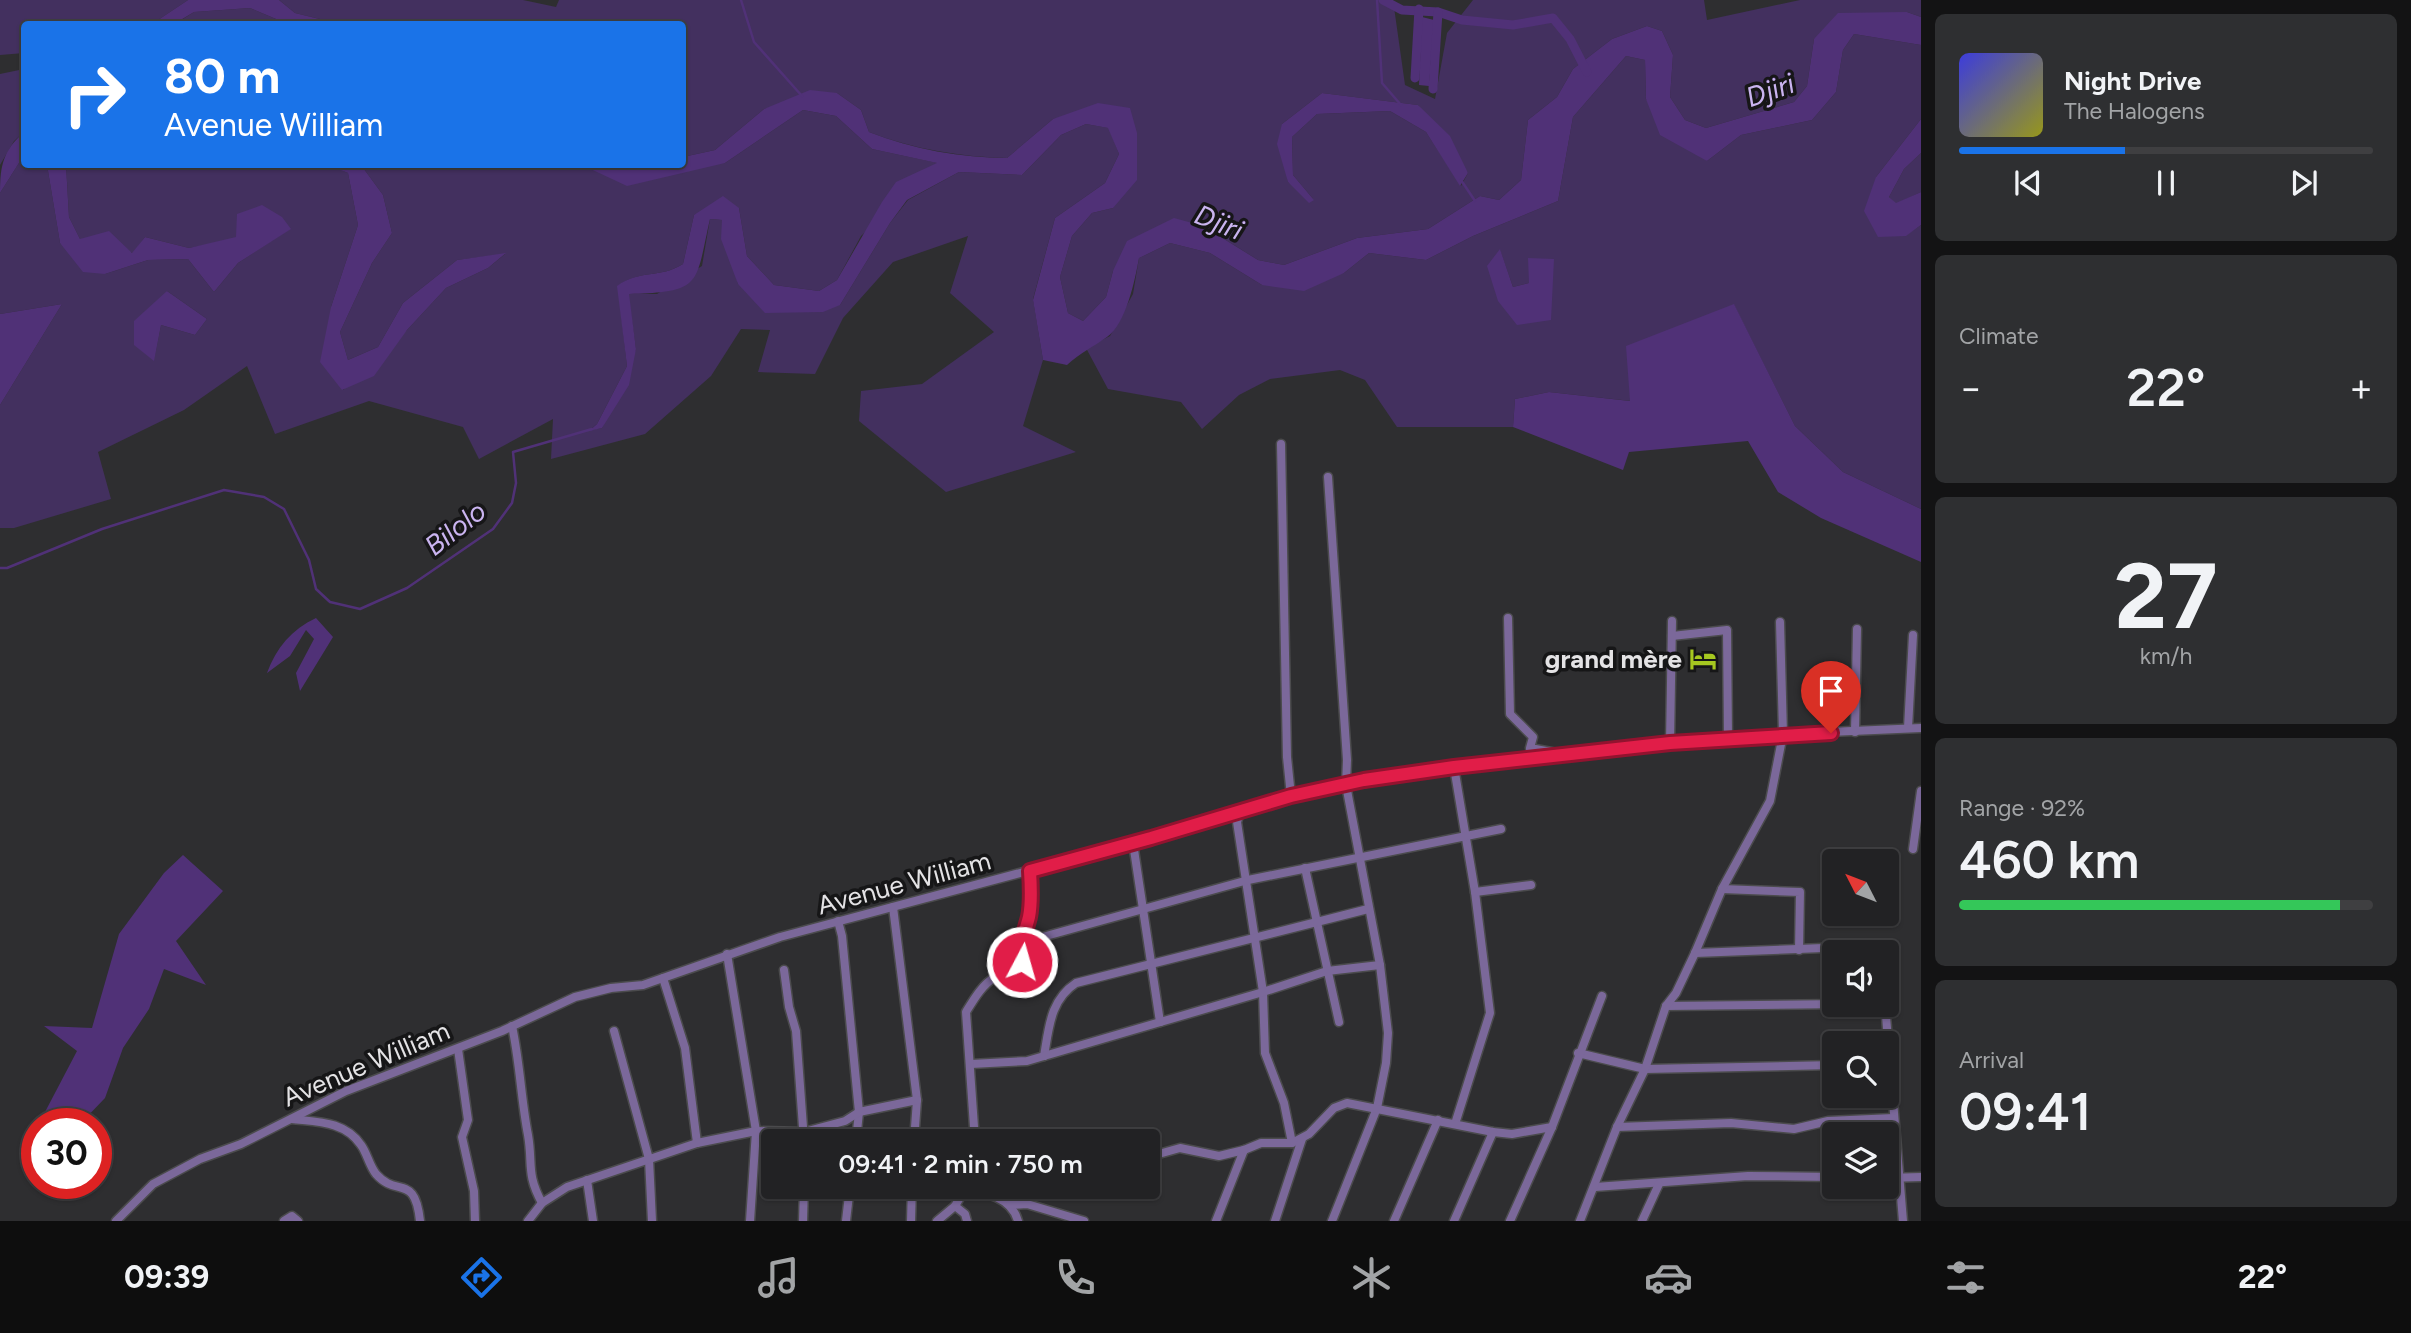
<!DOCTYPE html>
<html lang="en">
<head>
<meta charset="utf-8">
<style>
	body { margin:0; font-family:Figtree,sans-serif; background:#2e2f31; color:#f1f3f6; height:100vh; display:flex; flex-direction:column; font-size:26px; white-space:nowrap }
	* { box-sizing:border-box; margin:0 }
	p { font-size:23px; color:#a2a4a6 }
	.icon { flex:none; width:38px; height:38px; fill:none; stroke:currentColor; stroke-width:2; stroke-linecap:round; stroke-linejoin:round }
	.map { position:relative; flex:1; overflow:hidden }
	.sheet { display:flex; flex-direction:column; gap:14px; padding:14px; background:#131314; width:490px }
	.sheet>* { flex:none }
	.hud { position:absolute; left:21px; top:21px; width:665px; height:147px; border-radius:7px; box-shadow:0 2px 5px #0004,0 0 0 2px #3f3f41; background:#1a73e8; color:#fff; overflow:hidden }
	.needle { width:46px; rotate:312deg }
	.fabs { position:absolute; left:1822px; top:849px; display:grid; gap:14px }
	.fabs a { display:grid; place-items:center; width:77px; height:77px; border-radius:7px; background:#222224; box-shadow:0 2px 5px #0004,0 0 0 2px #3f3f41; font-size:35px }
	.speed { position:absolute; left:21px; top:1108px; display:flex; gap:14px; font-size:35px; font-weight:700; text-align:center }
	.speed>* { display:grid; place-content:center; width:91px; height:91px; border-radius:50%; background:#222224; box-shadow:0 2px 5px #0004,0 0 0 2px #3f3f41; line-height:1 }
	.speed .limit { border:10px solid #d22; background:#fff; color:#111 }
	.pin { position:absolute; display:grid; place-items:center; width:60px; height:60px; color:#fff; margin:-72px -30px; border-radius:50% 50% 50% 0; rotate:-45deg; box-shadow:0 0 7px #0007 }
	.pin .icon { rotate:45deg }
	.me { position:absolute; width:77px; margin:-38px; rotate:6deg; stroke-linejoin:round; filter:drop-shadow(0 0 5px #0008) }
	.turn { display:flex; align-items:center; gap:24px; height:147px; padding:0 28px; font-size:32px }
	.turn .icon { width:91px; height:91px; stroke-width:2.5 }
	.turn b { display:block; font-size:49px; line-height:60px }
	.big { font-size:52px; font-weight:600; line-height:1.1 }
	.sheet .widget { flex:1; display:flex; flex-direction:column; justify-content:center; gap:10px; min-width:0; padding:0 24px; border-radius:10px; background:#2e2f31 }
	.sheet .dial { align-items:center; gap:0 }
	.dial b { font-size:91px; line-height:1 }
	.song { display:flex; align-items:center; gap:21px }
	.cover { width:84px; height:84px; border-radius:10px; background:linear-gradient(135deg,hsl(240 70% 55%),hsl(60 70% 35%)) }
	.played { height:7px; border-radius:4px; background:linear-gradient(90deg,#1a73e8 40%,#3f3f41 40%) }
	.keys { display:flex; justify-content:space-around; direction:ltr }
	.heat { display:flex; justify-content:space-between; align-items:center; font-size:38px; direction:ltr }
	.charge { height:10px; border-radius:5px; background:linear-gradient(90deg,#34c759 92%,#3f3f41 0) }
	.trip { position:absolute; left:761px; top:1129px; width:399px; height:70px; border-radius:7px; background:#222224; box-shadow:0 2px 5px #0004,0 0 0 2px #3f3f41; font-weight:600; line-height:70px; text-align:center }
	.tabs { display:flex; height:112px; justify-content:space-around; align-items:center; background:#0e0e0e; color:#a2a4a6 }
	.tabs .icon { width:49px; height:49px }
	.tabs .selected { color:#1a73e8 }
	.tabs b { font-size:32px; color:#f1f3f6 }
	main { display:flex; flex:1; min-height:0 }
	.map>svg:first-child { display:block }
</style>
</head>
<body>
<main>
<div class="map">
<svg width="1921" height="1221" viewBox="0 0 1921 1221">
	<rect width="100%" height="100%" fill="#2e2e30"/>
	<g fill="#43305f" fill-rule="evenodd">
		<path d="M0,0H188L152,24H24V53L0,55Z"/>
		<path d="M279,0H523L556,7L559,0H1393L1405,85L1435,99L1447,33L1473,0H1704L1707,20L1800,0H1921V17L1907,12L1814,39L1807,86L1794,102L1706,128L1685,120L1670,97L1673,55L1662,31L1647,26L1612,39L1573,69L1557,97L1528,120L1521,180L1499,200L1480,196L1428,229L1357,238L1284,265L1258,260L1203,226L1113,271L1106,297L1083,321L1068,313L1060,277L1072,236L1092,213L1113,208L1129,108L1053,119L1007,158C962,157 912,149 869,132L861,110L837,93L764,109L715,150L683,157L682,24H340L295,13ZM1322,93L1418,105L1468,173L1461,186L1426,132L1390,111L1317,114L1292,137L1293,175L1314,200L1288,182L1282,124Z"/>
		<path d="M250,8L288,24H175L194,12Z"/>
		<path d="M1854,34L1921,45V119L1876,177L1905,236L1921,225V509L1843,472L1795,426L1734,305L1631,401L1549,392L1515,399L1513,427H1397L1365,380L1340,370L1270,379L1239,395L1202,429L1181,402L1108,389L1086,348L1110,336L1133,294L1139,258L1170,243L1210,253L1262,285L1344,273L1369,253L1426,260L1473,236L1558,201L1573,117L1626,56L1645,60L1646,99L1707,161L1741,135L1812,120L1836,92L1843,50ZM1500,250L1513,287L1529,283L1498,301Z"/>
		<path d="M24,69V132L14,141L0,165V74Z"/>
		<path d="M803,110L836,116L872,149L938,163L861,236L837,280L819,291L774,285L747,256L739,208L694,215L683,264C659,279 640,269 618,286L627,366L597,424L590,430L602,428L636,349L628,294H657L702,266L710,219L722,220L738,284L840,305L890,223L908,200L959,172L1022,175L1061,135L1086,124L1109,128L1119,154L1105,183L1055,218L1033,299L1043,360L1023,426L1076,452L946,492L859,421L861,391L922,384L994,332L950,293L968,236L893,262L843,318L815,374L758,372L770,330L741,329L711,376L645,434L551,459L553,419L479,459L463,427L369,401L275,434L247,366L184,410L98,452L111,499L14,528H0V405L62,304L0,314V193L24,155V164L47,165L60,243L105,274L148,260L188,259L214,292L238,263L290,229L189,248L145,237L133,253L80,239L69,217L66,165L328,164L348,173L358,225L331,307L343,390L407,330L446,288L488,268L505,254L457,260L403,303L378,347L348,360L340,332L372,263L392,233L383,195L361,165H582L586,168L725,163ZM167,291L207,319L195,335L161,325L154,360Z"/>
		<path d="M1921,153V192L1896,204L1889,197L1904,169Z"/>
	</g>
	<g fill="#503177">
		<path d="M188,0H279L295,13L340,24H288L250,8L194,12L174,24H152Z"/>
		<path d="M1907,12L1921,17V45L1854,34L1843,50L1836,92L1812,120L1741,135L1707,161L1660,135L1646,99L1645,60L1626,56L1573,117L1558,201L1473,236L1426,260L1369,253L1344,273L1304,291L1262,285L1210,253L1170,243L1139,258C1135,280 1126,324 1107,337C1093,347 1080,353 1067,365L1043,360L1033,300L1055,218L1105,183L1119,154L1108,128L1086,124L1061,135L1022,175L959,172L907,200L890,223L840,305L823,312L765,313L738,284L721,239L722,220L710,219C695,285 703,292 629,294L636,349L629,385L602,428L589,431L597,424L627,366L617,286C640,269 659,279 683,264L694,215L723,196L739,208L747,256L774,285L819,291L837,280L882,202L896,182L937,163L872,149L836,116L803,110L725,163L627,186L582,165L682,164L683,157L715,150L764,109L810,90L837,93L861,110L869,132C912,149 962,158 1007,158L1053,119L1098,103L1130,108L1137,133V180L1113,208L1092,213L1072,236L1060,277L1068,313L1083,321L1106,297L1113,271L1127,241L1174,218L1203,226L1258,260L1284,265L1357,238L1428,229L1480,196L1499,200L1521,180L1528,120L1557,97L1573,69L1612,39L1647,26L1662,31L1673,55L1670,97L1685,120L1706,128L1794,102L1807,86L1814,39L1838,13Z"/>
		<path d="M1422,17L1434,20L1429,86L1419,85Z"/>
		<path d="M1322,93L1418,105L1450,136L1468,173L1460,186L1426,132L1390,111L1317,114L1292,137L1293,175L1314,200L1309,203L1288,182L1277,144L1282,124Z"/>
		<path d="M1921,119V153L1904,169L1889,197L1896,203L1921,192V225L1906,236L1878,237L1864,211L1876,177Z"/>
		<path d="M24,132V155L0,193C0,165 3,151 24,132Z"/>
		<path d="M47,165H66L69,217L80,239L109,231L132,253L145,237L189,248L236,237L237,214L262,205L282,217L291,229L238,263L214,292L188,259L148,260L105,274L83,272L60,243Z"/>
		<path d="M328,165H361L383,195L392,233L372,263L340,332L348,360L378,347L403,303L457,260L506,253L488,268L446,288L407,330L374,376L342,390L320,362L331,307L358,225L348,173Z"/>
		<path d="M1500,249L1513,287L1529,283L1528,258L1554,259L1551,320L1517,325L1498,301L1487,266Z"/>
		<path d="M167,291L207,319L195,335L161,325L154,361L134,345V321Z"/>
		<path d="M62,304L0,405V314Z"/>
		<path d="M1734,304L1795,426L1843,472L1921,509V562L1821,518L1778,492L1748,441L1629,452L1623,470L1513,427L1515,399L1549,392L1630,401L1626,346Z"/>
		<path d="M316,618L333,637L300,691L296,673L314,639L306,630L290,656L267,673C276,648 292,629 316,618Z"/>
		<path d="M183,855L223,891L176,941L206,985L164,969L149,1009L123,1048L105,1098L81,1123H57L45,1112L77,1051L44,1026L92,1028L119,934L164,873Z"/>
	</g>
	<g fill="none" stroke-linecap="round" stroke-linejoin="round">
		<g stroke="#503177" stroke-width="2.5">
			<path d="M741,0L754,42L802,96"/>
			<path d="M1377,0L1382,83L1401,105"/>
			<path d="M1461,180L1475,201"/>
			<path d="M0,568H7L102,529L224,490L264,497L284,509L309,560L316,589L330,602L360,609L407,588L493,529L512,503L516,483L513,452L592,429"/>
		</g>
		<g stroke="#503177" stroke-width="9">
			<path d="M1383,0L1402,10L1438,12L1462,20L1513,25L1553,18L1570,39L1587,72"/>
			<path d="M1415,78L1419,9"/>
			<path d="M1433,89L1438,12"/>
		</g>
		<defs>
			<g id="street">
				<path d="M1281,444L1287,757L1291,796"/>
				<path d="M1328,477L1347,760L1346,785L1380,965L1388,1033L1386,1063L1377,1108L1332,1221"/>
				<path d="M1508,618L1510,714L1533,737L1530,748L1562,754"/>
				<path d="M1672,636L1727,630L1728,738"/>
				<path d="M1908,728L1913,635"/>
				<path d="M1855,732L1857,629"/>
				<path d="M1670,743L1672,621"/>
				<path d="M1454,767L1475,892L1490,1013L1455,1124"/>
				<path d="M1240,812L1237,822L1263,992L1265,1053L1284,1103L1292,1143"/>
				<path d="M1133,843L1160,1022"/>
				<path d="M1913,849L1921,791"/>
				<path d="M1305,868L1339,1022"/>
				<path d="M1722,889L1800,892L1799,950"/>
				<path d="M1475,892L1531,885"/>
				<path d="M893,907L917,1100L914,1141"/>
				<path d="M838,921L842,936L859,1112L856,1141"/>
				<path d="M1020,951L1028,941L1248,880L1501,829"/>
				<path d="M1695,953L1875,946L1880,952"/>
				<path d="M727,954L756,1131L750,1221"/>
				<path d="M784,970L789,1007L796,1031L804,1141"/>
				<path d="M663,978L685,1048L697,1143"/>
				<path d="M1885,1004L1903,1221"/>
				<path d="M1666,1006L1844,1004"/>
				<path d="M512,1026C520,1063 521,1099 528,1135C533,1164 526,1174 542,1203"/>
				<path d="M614,1031L649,1159L652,1221"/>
				<path d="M458,1049L468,1120L462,1137L474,1191L475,1221"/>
				<path d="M1578,1053L1645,1069L1834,1065"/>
				<path d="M1044,1056C1049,1028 1050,1000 1076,983L1368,909"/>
				<path d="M971,1064L1027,1061L1263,992L1327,971L1380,965"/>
				<path d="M292,1119C317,1122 345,1121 361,1145C367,1153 369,1165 376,1174C397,1198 415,1173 420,1221"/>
				<path d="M1617,1127L1731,1123L1794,1129L1828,1121L1893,1118"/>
				<path d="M975,1141L966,1012C974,999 982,985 995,977C1004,972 1013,972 1021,965L1022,936L1030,911V871"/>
				<path d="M1148,1157L1180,1148L1219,1156L1244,1150L1261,1143H1292L1309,1134L1334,1108L1347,1103L1493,1132L1512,1134L1552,1127"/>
				<path d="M1886,1178L1921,1177"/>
				<path d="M587,1180L593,1221"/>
				<path d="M1595,1187L1748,1176L1834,1177"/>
				<path d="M964,1195C984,1188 1012,1199 1018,1221"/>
				<path d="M1010,1205L1027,1204L1084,1221"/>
				<path d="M955,1206L965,1214L967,1221"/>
				<path d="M116,1221L153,1184L200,1159L241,1144L346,1091L502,1031L575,997L611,988L643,985L780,937L1151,838L1291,796L1454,767L1670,743L1783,734L1921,728"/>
				<path d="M284,1221L292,1216L298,1221"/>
				<path d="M528,1221L542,1203L567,1187L697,1143L756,1131L804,1132L845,1121L859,1112L917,1100"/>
				<path d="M803,1221L804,1186"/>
				<path d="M846,1221L850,1186"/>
				<path d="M911,1221L912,1186"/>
				<path d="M937,1221L955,1206L967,1186"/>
				<path d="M1216,1221L1244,1150"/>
				<path d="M1275,1221L1302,1139"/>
				<path d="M1394,1221L1438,1120"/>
				<path d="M1454,1221L1493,1132"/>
				<path d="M1510,1221L1552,1127L1602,996"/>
				<path d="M1580,1221L1617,1127L1645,1069L1666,1006L1676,993L1695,953L1722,889L1770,801L1783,734L1780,622"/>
				<path d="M1642,1221L1659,1184"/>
			</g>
		</defs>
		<use href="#street" stroke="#4b4b4d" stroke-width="11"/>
		<use href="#street" stroke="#7b689a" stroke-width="8"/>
	</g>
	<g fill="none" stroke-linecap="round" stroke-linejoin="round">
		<defs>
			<path id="route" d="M1022,962C1019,944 1025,933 1029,917C1032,902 1031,886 1030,871L1151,838L1291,796L1364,780L1454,767L1670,743L1831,733"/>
		</defs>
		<use href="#route" stroke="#92132f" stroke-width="18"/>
		<use href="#route" stroke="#e11d48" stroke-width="12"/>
	</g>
	<defs>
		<symbol id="hotel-bare" viewBox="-9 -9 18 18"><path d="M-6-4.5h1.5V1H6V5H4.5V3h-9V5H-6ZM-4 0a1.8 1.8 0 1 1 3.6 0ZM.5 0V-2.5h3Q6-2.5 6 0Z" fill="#a6c820" stroke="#161617" stroke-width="2.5" paint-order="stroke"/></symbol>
	</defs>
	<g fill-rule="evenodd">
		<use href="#hotel-bare" x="1684" y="640" width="38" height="38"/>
	</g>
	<g text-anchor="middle" stroke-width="7" stroke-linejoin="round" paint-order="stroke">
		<g font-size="26" font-weight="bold" fill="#e4e3e5" stroke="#161617" text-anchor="end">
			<text x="1682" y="668">grand mère</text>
		</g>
		<g font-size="26" fill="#e4e3e5" stroke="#161617">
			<text transform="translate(904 883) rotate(-15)" y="9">Avenue William</text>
			<text transform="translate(366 1064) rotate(-23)" y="9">Avenue William</text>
		</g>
		<g font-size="28" font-style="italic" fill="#cab4f0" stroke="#161617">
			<text transform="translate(1770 90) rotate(-19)" y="10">Djiri</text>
			<text transform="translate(1219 222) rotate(22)" y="10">Djiri</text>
			<text transform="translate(455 528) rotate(-38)" y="10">Bilolo</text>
		</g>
	</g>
</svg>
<div class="fabs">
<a><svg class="needle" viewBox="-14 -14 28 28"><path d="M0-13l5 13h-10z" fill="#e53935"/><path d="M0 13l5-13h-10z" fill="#a2a4a6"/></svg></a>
<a><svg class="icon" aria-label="sound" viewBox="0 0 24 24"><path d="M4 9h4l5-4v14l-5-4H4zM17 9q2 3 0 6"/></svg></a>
<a><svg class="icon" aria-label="search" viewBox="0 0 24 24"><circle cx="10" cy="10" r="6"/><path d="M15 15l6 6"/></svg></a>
<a><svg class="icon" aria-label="layers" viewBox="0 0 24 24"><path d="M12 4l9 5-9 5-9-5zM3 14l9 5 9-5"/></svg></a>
</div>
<div class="speed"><div class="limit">30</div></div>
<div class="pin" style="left:1831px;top:733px;background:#d93025"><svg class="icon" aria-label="arrive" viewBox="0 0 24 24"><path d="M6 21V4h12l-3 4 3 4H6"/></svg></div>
<svg class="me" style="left:1022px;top:962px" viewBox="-20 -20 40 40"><circle r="17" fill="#e11d48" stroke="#fff" stroke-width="3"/><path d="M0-11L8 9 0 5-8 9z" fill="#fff"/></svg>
<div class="trip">09:41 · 2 min · 750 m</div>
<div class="hud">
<div class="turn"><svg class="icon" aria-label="right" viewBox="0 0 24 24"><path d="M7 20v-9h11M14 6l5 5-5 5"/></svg><div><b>80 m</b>Avenue William</div></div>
</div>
</div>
<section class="sheet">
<div class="widget">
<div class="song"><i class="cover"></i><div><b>Night Drive</b><p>The Halogens</p></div></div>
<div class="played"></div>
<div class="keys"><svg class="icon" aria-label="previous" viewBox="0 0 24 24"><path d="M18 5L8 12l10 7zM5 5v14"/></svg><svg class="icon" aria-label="pause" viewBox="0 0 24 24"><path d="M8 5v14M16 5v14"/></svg><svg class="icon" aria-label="next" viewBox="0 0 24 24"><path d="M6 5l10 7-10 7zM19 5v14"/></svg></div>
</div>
<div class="widget"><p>Climate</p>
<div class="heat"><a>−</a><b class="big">22°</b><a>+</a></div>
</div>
<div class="widget dial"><b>27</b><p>km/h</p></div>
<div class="widget"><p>Range · 92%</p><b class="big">460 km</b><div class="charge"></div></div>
<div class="widget"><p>Arrival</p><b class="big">09:41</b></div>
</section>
</main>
<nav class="tabs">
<b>09:39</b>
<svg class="icon selected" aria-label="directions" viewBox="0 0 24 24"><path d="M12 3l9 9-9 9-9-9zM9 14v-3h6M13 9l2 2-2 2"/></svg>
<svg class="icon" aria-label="music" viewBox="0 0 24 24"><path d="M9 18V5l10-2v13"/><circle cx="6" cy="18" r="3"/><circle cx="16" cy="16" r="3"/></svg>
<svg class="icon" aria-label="phone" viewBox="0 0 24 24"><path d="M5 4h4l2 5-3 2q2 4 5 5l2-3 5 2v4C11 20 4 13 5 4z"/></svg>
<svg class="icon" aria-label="climate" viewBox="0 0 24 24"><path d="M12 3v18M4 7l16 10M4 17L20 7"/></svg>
<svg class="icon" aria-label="car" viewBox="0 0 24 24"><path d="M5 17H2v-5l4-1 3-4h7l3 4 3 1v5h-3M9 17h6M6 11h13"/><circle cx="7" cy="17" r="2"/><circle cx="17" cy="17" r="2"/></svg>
<svg class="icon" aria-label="filters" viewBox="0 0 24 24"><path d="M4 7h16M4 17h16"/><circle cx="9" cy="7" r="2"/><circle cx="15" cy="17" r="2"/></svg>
<b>22°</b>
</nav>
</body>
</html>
